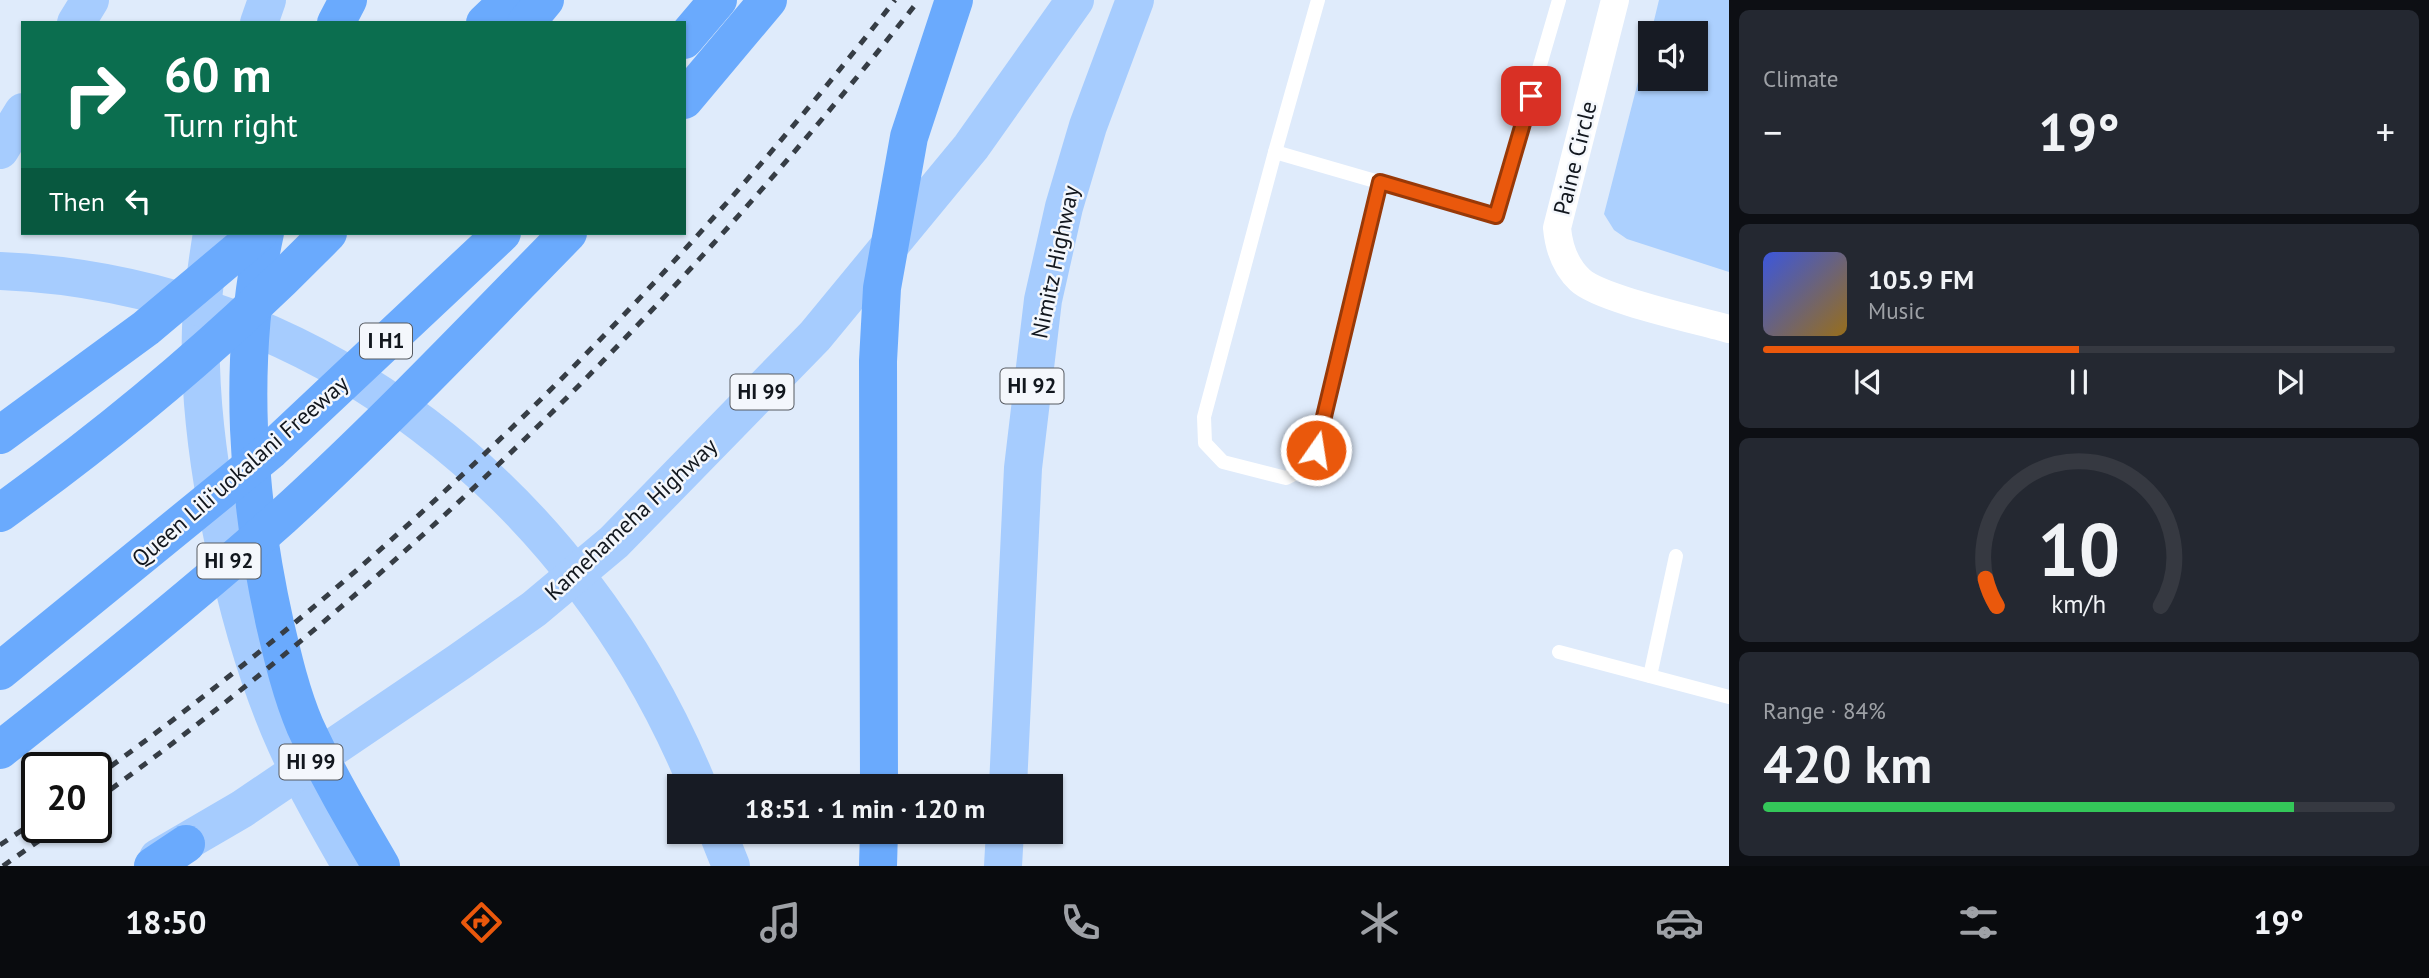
<!DOCTYPE html>
<html lang="en">
<head>
<meta charset="utf-8">
<style>
	body { margin:0; font-family:"PT Sans",sans-serif; background:#242831; color:#f1f3f6; height:100vh; display:flex; flex-direction:column; font-size:26px; white-space:nowrap }
	* { box-sizing:border-box; margin:0 }
	p { font-size:23px; color:#9ea1a6 }
	.icon { flex:none; width:38px; height:38px; fill:none; stroke:currentColor; stroke-width:2; stroke-linecap:round; stroke-linejoin:round }
	.map { position:relative; flex:1; overflow:hidden }
	.panel { display:flex; flex-direction:column; gap:10px; padding:10px; background:#0d0f14; width:700px }
	.panel>* { flex:none }
	.hud { position:absolute; left:21px; top:21px; width:665px; height:214px; border-radius:0px; box-shadow:0 2px 5px #0004; background:#0b6e4f; color:#fff; overflow:hidden }
	.fabs { position:absolute; left:1638px; top:21px; display:grid; gap:14px }
	.fabs a { display:grid; place-items:center; width:70px; height:70px; border-radius:0px; background:#171b24; box-shadow:0 2px 5px #0004; font-size:35px }
	.speed { position:absolute; left:21px; top:752px; display:flex; gap:14px; font-size:35px; font-weight:700; text-align:center }
	.speed>* { display:grid; place-content:center; width:91px; height:91px; border-radius:50%; background:#171b24; box-shadow:0 2px 5px #0004; line-height:1 }
	.speed .limit { border:4px solid #111; border-radius:10px; background:#fff; color:#111 }
	.pin { position:absolute; display:grid; place-items:center; width:60px; height:60px; color:#fff; margin:-30px; border-radius:14px; box-shadow:0 4px 10px #0006 }
	.me { position:absolute; width:77px; margin:-38px; rotate:13deg; stroke-linejoin:round; filter:drop-shadow(0 0 5px #0008) }
	.turn { display:flex; align-items:center; gap:24px; height:147px; padding:0 28px; font-size:32px }
	.turn .icon { width:91px; height:91px; stroke-width:2.5 }
	.turn b { display:block; font-size:49px; line-height:60px }
	.then { display:flex; align-items:center; height:66px; padding:0 28px; background:#0003; gap:14px; font-size:26px }
	.big { font-size:52px; font-weight:700; line-height:1.1 }
	.panel .widget { flex:1; display:flex; flex-direction:column; justify-content:center; gap:10px; min-width:0; padding:0 24px; border-radius:10px; background:#242831 }
	.panel .dial { align-items:center; gap:0 }
	.dial svg { height:182px; overflow:visible; fill:none; stroke:#363941; stroke-width:7; stroke-linecap:round; text-anchor:middle }
	.dial text { fill:#f1f3f6; stroke:none }
	.song { display:flex; align-items:center; gap:21px }
	.cover { width:84px; height:84px; border-radius:10px; background:linear-gradient(135deg,hsl(230 70% 55%),hsl(40 70% 35%)) }
	.played { height:7px; border-radius:4px; background:linear-gradient(90deg,#ea580c 50%,#363941 50%) }
	.keys { display:flex; justify-content:space-around; direction:ltr }
	.heat { display:flex; justify-content:space-between; align-items:center; font-size:38px; direction:ltr }
	.charge { height:10px; border-radius:5px; background:linear-gradient(90deg,#34c759 84%,#363941 0) }
	.trip { position:absolute; left:667px; top:774px; width:396px; height:70px; border-radius:0px; background:#171b24; box-shadow:0 2px 5px #0004; font-weight:700; line-height:70px; text-align:center }
	.tab-bar { display:flex; height:112px; justify-content:space-around; align-items:center; background:#090b0e; color:#9ea1a6 }
	.tab-bar .icon { width:49px; height:49px }
	.tab-bar .selected { color:#ea580c }
	.tab-bar b { font-size:32px; color:#f1f3f6 }
	main { display:flex; flex:1; min-height:0 }
	.map>svg:first-child { display:block }
</style>
</head>
<body>
<main>
<div class="map">
<svg width="1729" height="866" viewBox="0 0 1729 866">
	<rect width="100%" height="100%" fill="#dfebfb"/>
	<path fill="#acd0fe" d="M1659,0H1729V272L1627,239L1614,230L1604,214L1650,35V79H1696V33H1651Z"/>
	<g fill="none" stroke-linecap="round" stroke-linejoin="round">
		<g stroke="#fff" stroke-width="14">
			<path d="M1318,0L1275,152L1496,216L1559,0"/>
			<path d="M1275,152L1204,417L1205,443L1223,462L1286,478L1304,469L1316,450L1379,182"/>
			<path d="M1559,652L1729,697"/>
			<path d="M1650,676L1676,556"/>
		</g>
		<path stroke="#fff" stroke-width="28" d="M1615,0L1557,228C1559,249 1565,266 1580,280C1600,299 1698,320 1729,329"/>
		<g stroke="#a6ccfe" stroke-width="38">
			<path d="M76,23L90,0"/>
			<path d="M259,23L267,0"/>
			<path d="M0,150L23,112"/>
			<path d="M212,233C207,264 202,297 201,328C197,449 236,633 286,744C305,786 328,826 351,866"/>
			<path d="M0,271C317,284 580,497 698,786"/>
			<path d="M1008,786L1023,468L1043,300L1064,207L1088,126L1135,0"/>
			<path d="M717,831L731,866"/>
			<path d="M158,858L242,809L459,662L534,609L614,542L815,336L971,147L1075,0"/>
			<path d="M1003,866L1005,831"/>
		</g>
		<g stroke="#6aaafd" stroke-width="38">
			<path d="M336,23L348,0"/>
			<path d="M485,23L509,0"/>
			<path d="M526,23L545,0"/>
			<path d="M684,40L718,0"/>
			<path d="M684,100L768,0"/>
			<path d="M265,233C237,359 247,499 275,624C283,658 291,693 305,726C327,774 354,820 381,866"/>
			<path d="M0,435L146,328L259,233"/>
			<path d="M0,513C117,429 228,336 328,233"/>
			<path d="M0,671L271,450L502,233"/>
			<path d="M0,750C95,675 191,598 282,517C381,427 474,329 568,233"/>
			<path d="M879,786L878,361L882,288L909,137L954,0"/>
			<path d="M153,866L186,844"/>
			<path d="M878,866L879,831"/>
		</g>
		<g stroke="#363d45" stroke-width="5" stroke-dasharray="9 9" stroke-linecap="butt">
			<path d="M96,777C398,559 667,293 895,0"/>
			<path d="M96,800C408,575 682,301 919,0"/>
			<path d="M0,845L37,820"/>
			<path d="M3,866L57,828"/>
		</g>
	</g>
	<g fill="none" stroke-linecap="round" stroke-linejoin="round">
		<defs>
			<path id="route" d="M1316,450L1380,182L1496,216L1531,96"/>
		</defs>
		<use href="#route" stroke="#983908" stroke-width="18"/>
		<use href="#route" stroke="#ea580c" stroke-width="12"/>
	</g>
	<g text-anchor="middle" stroke-width="5" stroke-linejoin="round" paint-order="stroke">
		<g fill="#f4f7fc" stroke="#565a61" stroke-width="2">
			<rect x="360" y="323.5" width="52" height="35" rx="5"/>
			<rect x="1000.5" y="368.5" width="63" height="35" rx="5"/>
			<rect x="730.5" y="374.5" width="63" height="35" rx="5"/>
			<rect x="197.5" y="543.5" width="63" height="35" rx="5"/>
			<rect x="279.5" y="744.5" width="63" height="35" rx="5"/>
		</g>
		<g font-size="21" font-weight="bold" fill="#12171e">
			<text x="386" y="348">I H1</text>
			<text x="1032" y="393">HI 92</text>
			<text x="762" y="399">HI 99</text>
			<text x="229" y="568">HI 92</text>
			<text x="311" y="769">HI 99</text>
		</g>
		<g font-size="23" fill="#12171e" stroke="#f4f7fc">
			<text transform="translate(1575 158) rotate(-76)" y="8">Paine Circle</text>
			<text transform="translate(1055 262) rotate(-78)" y="8">Nimitz Highway</text>
			<text transform="translate(240 471) rotate(-41)" y="8">Queen Liliʻuokalani Freeway</text>
			<text transform="translate(631 519) rotate(-43)" y="8">Kamehameha Highway</text>
		</g>
	</g>
</svg>
<div class="fabs">
<a><svg class="icon" aria-label="sound" viewBox="0 0 24 24"><path d="M4 9h4l5-4v14l-5-4H4zM17 9q2 3 0 6"/></svg></a>
</div>
<div class="speed"><div class="limit">20</div></div>
<div class="pin" style="left:1531px;top:96px;background:#d93025"><svg class="icon" aria-label="arrive" viewBox="0 0 24 24"><path d="M6 21V4h12l-3 4 3 4H6"/></svg></div>
<svg class="me" style="left:1316px;top:450px" viewBox="-20 -20 40 40"><circle r="17" fill="#ea580c" stroke="#fff" stroke-width="3"/><path d="M0-11L8 9 0 5-8 9z" fill="#fff"/></svg>
<div class="trip">18:51 · 1 min · 120 m</div>
<div class="hud">
<div class="turn"><svg class="icon" aria-label="right" viewBox="0 0 24 24"><path d="M7 20v-9h11M14 6l5 5-5 5"/></svg><div><b>60 m</b>Turn right</div></div>
<div class="then">Then<svg class="icon" aria-label="left" viewBox="0 0 24 24"><path d="M17 20v-9H6M10 6l-5 5 5 5"/></svg></div>
</div>
</div>
<section class="panel">
<div class="widget"><p>Climate</p>
<div class="heat"><a>−</a><b class="big">19°</b><a>+</a></div>
</div>
<div class="widget">
<div class="song"><i class="cover"></i><div><b>105.9 FM</b><p>Music</p></div></div>
<div class="played"></div>
<div class="keys"><svg class="icon" aria-label="previous" viewBox="0 0 24 24"><path d="M18 5L8 12l10 7zM5 5v14"/></svg><svg class="icon" aria-label="pause" viewBox="0 0 24 24"><path d="M8 5v14M16 5v14"/></svg><svg class="icon" aria-label="next" viewBox="0 0 24 24"><path d="M6 5l10 7-10 7zM19 5v14"/></svg></div>
</div>
<div class="widget dial"><svg viewBox="0 0 100 80">
<path d="M14 69A42 42 0 1 1 86 69"/>
<path d="M14 69A42 42 0 0 1 9 57" stroke="#ea580c"/>
<text x="50" y="56" font-size="32" font-weight="700">10</text>
<text x="50" y="72" font-size="11">km/h</text>
</svg></div>
<div class="widget"><p>Range · 84%</p><b class="big">420 km</b><div class="charge"></div></div>
</section>
</main>
<nav class="tab-bar">
<b>18:50</b>
<svg class="icon selected" aria-label="directions" viewBox="0 0 24 24"><path d="M12 3l9 9-9 9-9-9zM9 14v-3h6M13 9l2 2-2 2"/></svg>
<svg class="icon" aria-label="music" viewBox="0 0 24 24"><path d="M9 18V5l10-2v13"/><circle cx="6" cy="18" r="3"/><circle cx="16" cy="16" r="3"/></svg>
<svg class="icon" aria-label="phone" viewBox="0 0 24 24"><path d="M5 4h4l2 5-3 2q2 4 5 5l2-3 5 2v4C11 20 4 13 5 4z"/></svg>
<svg class="icon" aria-label="climate" viewBox="0 0 24 24"><path d="M12 3v18M4 7l16 10M4 17L20 7"/></svg>
<svg class="icon" aria-label="car" viewBox="0 0 24 24"><path d="M5 17H2v-5l4-1 3-4h7l3 4 3 1v5h-3M9 17h6M6 11h13"/><circle cx="7" cy="17" r="2"/><circle cx="17" cy="17" r="2"/></svg>
<svg class="icon" aria-label="filters" viewBox="0 0 24 24"><path d="M4 7h16M4 17h16"/><circle cx="9" cy="7" r="2"/><circle cx="15" cy="17" r="2"/></svg>
<b>19°</b>
</nav>
</body>
</html>
